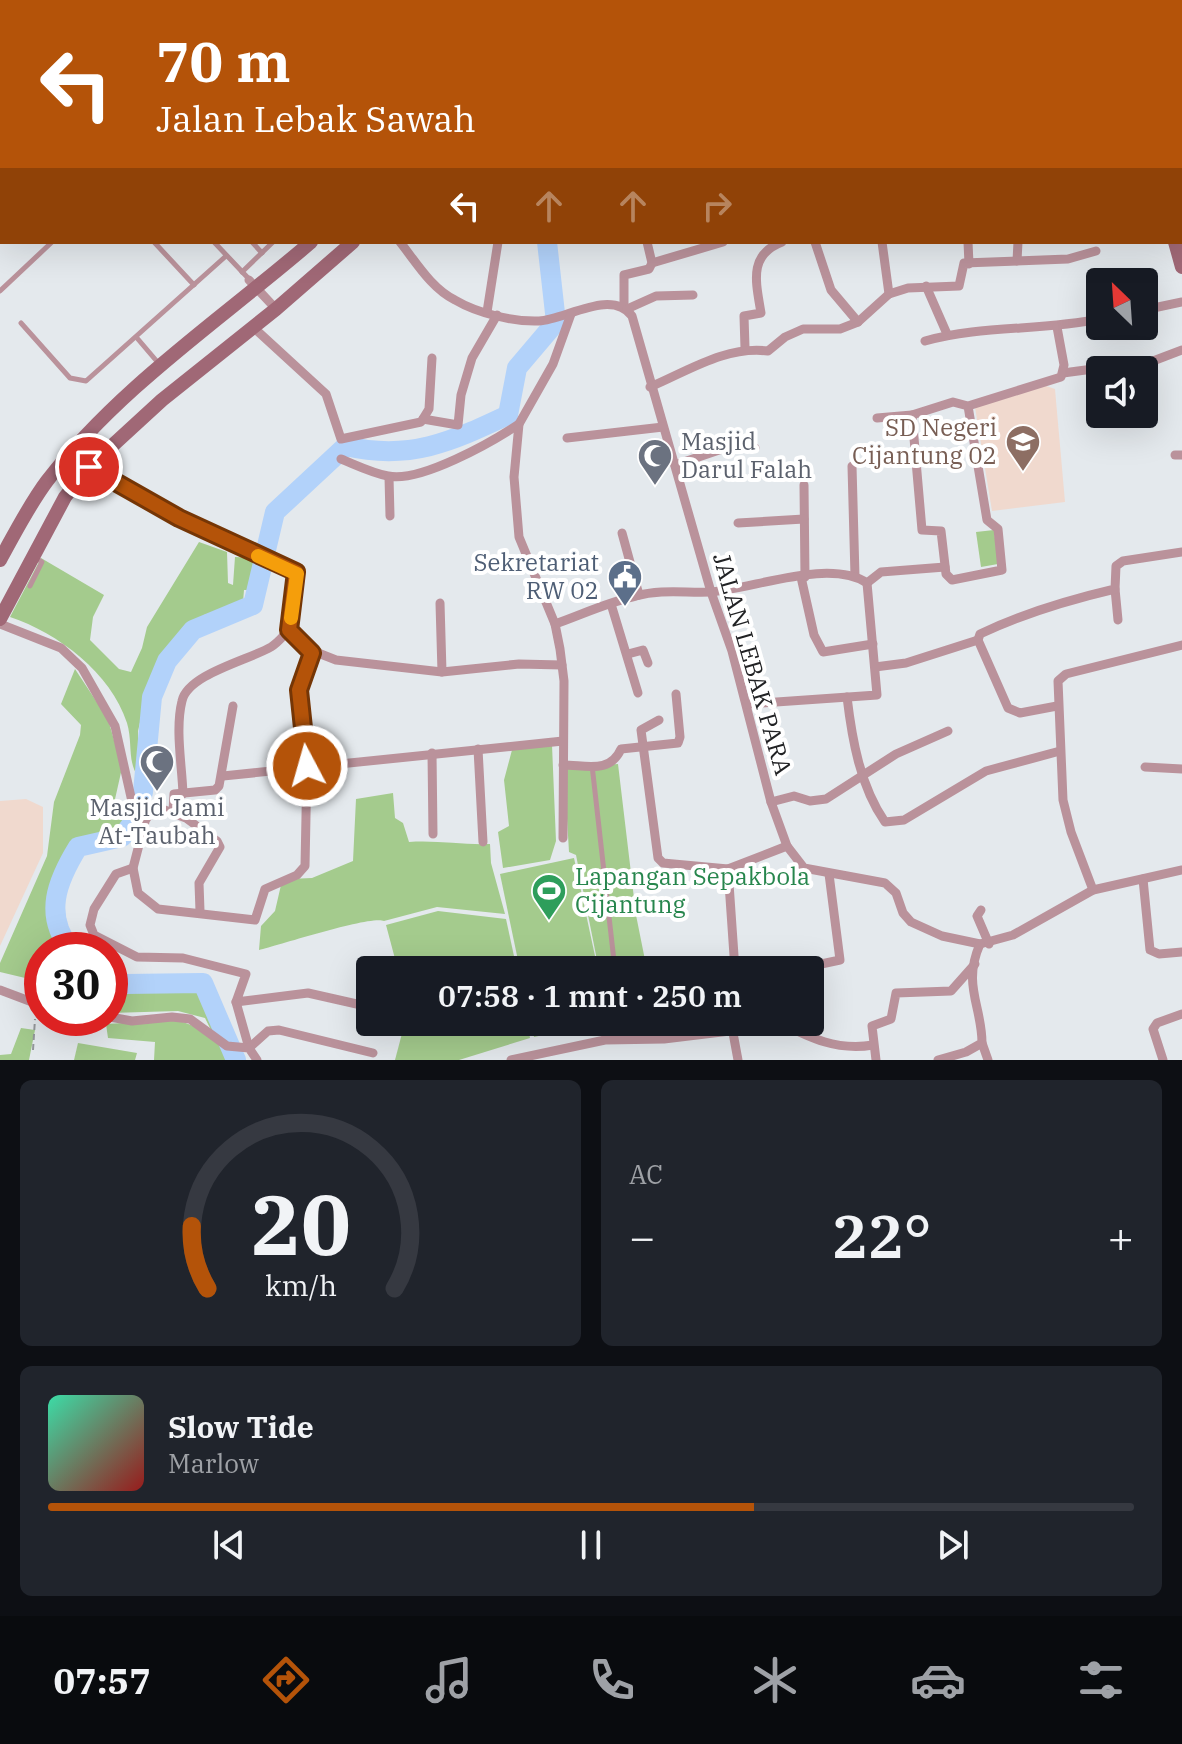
<!DOCTYPE html>
<html lang="id">
<head>
<meta charset="utf-8">
<style>
	body { margin:0; font-family:"IBM Plex Serif",serif; background:#20242c; color:#f1f3f6; height:100vh; display:flex; flex-direction:column; font-size:30px; white-space:nowrap }
	* { box-sizing:border-box; margin:0 }
	p { font-size:26px; color:#9ea1a6 }
	.icon { flex:none; width:44px; height:44px; fill:none; stroke:currentColor; stroke-width:2; stroke-linecap:round; stroke-linejoin:round }
	.map { position:relative; height:1060px; overflow:hidden }
	.details { display:flex; flex-direction:column; gap:20px; padding:20px; background:#0d0f14; flex:1 }
	.details>* { flex:none }
	.top-card { position:absolute; left:0px; top:0px; width:1182px; height:244px; box-shadow:0 8px 32px #0002; background:#b45309; color:#fff; overflow:hidden }
	.needle { width:52px; rotate:335deg }
	.buttons { position:absolute; left:1086px; top:268px; display:grid; gap:16px }
	.buttons a { display:grid; place-items:center; width:72px; height:72px; border-radius:8px; background:#171b24; box-shadow:0 8px 32px #0002; font-size:40px }
	.speed { position:absolute; left:24px; top:932px; display:flex; gap:16px; font-size:40px; font-weight:700; text-align:center }
	.speed>* { display:grid; place-content:center; width:104px; height:104px; border-radius:50%; background:#171b24; box-shadow:0 8px 32px #0002; line-height:1 }
	.speed .limit { border:12px solid #d22; background:#fff; color:#111 }
	.pin { position:absolute; display:grid; place-items:center; width:68px; height:68px; color:#fff; margin:-34px; border:4px solid #fff; border-radius:50%; box-shadow:0 2px 8px #0007 }
	.me { position:absolute; width:88px; margin:-44px; rotate:354deg; stroke-linejoin:round; filter:drop-shadow(0 0 6px #0008) }
	.turn { display:flex; align-items:center; gap:28px; height:168px; padding:0 24px; font-size:36px }
	.turn .icon { width:104px; height:104px; stroke-width:2.5 }
	.turn b { display:block; font-size:56px; line-height:68px }
	.lanes { display:flex; align-items:center; height:76px; padding:0 24px; background:#0003; justify-content:center; gap:40px; direction:ltr }
	.lanes .off { opacity:.35 }
	.big { font-size:60px; font-weight:600; line-height:1.1 }
	.details .widget { flex:1; display:flex; flex-direction:column; justify-content:center; gap:12px; min-width:0; padding:0 28px; border-radius:12px; background:#20242c }
	.details .dial { align-items:center; gap:0 }
	.dial svg { height:208px; overflow:visible; fill:none; stroke:#363941; stroke-width:7; stroke-linecap:round; text-anchor:middle }
	.dial text { fill:#f1f3f6; stroke:none }
	.song { display:flex; align-items:center; gap:24px }
	.cover { width:96px; height:96px; border-radius:12px; background:linear-gradient(135deg,hsl(160 70% 55%),hsl(0 70% 35%)) }
	.played { height:8px; border-radius:4px; background:linear-gradient(90deg,#b45309 65%,#363941 65%) }
	.keys { display:flex; justify-content:space-around; direction:ltr }
	.heat { display:flex; justify-content:space-between; align-items:center; font-size:44px; direction:ltr }
	.details .tiles { flex:1; display:grid; gap:20px; grid-template-columns:1fr 1fr }
	.widget:last-child { grid-column:span 2 }
	.trip { position:absolute; left:356px; top:956px; width:468px; height:80px; border-radius:8px; background:#171b24; box-shadow:0 8px 32px #0002; font-weight:600; line-height:80px; text-align:center }
	.dock { display:flex; height:128px; justify-content:space-around; align-items:center; background:#090b0e; color:#9ea1a6 }
	.dock .icon { width:56px; height:56px }
	.dock .on { color:#b45309 }
	.dock b { font-size:36px; color:#f1f3f6 }
	.map>svg:first-child { display:block }
</style>
</head>
<body>
<div class="map">
<svg width="1182" height="1060" viewBox="0 0 1182 1060">
	<rect width="100%" height="100%" fill="#e4e9ed"/>
	<g fill="#f0d9ce">
		<path d="M1046,386L1055,389L1065,502L992,511L974,401Z"/>
		<path d="M26,799L43,807V853L0,946V801Z"/>
	</g>
	<g fill="#a4cb8d">
		<path d="M994,530L998,564L981,567L976,532Z"/>
		<path d="M199,542L227,552L228,583L233,585L235,557L256,558L255,590H244L243,602L204,615L171,642L146,697L138,731V777C127,760 133,743 127,723C111,673 58,633 10,617L41,558L104,595L93,617L90,640L119,669L131,672L142,648L147,627Z"/>
		<path d="M75,669L108,719L122,768L111,817L127,821L105,838L79,840C45,878 40,906 65,950H42V982L0,972V963L47,856L54,802L80,735L81,725L61,704Z"/>
		<path d="M552,745L556,841L550,860L503,868L498,832L509,826L504,780L512,750Z"/>
		<path d="M618,764L636,915L647,970H599L576,855L569,852L564,768Z"/>
		<path d="M393,793L395,818L403,823L409,842C436,840 462,845 490,844L491,863L505,914L437,907L384,921C371,915 280,945 259,950L261,926L275,911L281,885L289,879L312,878L353,861L356,799Z"/>
		<path d="M574,858L598,970H520L500,874Z"/>
		<path d="M438,911L506,919L517,970H398L386,925Z"/>
		<path d="M110,986L128,992L196,990L222,1029L211,1030L205,1018L178,1011L110,1013Z"/>
		<path d="M176,1020C197,1026 224,1039 233,1060H154L155,1042L108,1038L106,1024Z"/>
		<path d="M405,1022H527L530,1038L459,1060H395Z"/>
		<path d="M531,1022H604L534,1037Z"/>
		<path d="M21,1028L35,1030L29,1060H0V1055L11,1054Z"/>
		<path d="M78,1043L137,1053L135,1060H74Z"/>
	</g>
	<g fill="none" stroke-linecap="round" stroke-linejoin="round">
		<g stroke="#b2d2fa" stroke-width="20">
			<path d="M885,2L886,0"/>
			<path d="M71,950C43,915 57,881 78,847L122,837L137,817L143,792L152,697L167,661L193,630L253,605L275,512L346,446C409,461 451,442 508,415L517,368L556,322L547,242"/>
			<path d="M110,979L125,984L203,983L236,1060"/>
		</g>
		<path stroke="#94989b" stroke-width="2" stroke-dasharray="6 4" stroke-linecap="butt" d="M33,1050L35,1019"/>
		<g stroke="#ba929b" stroke-width="5">
			<path d="M308,0L310,2"/>
			<path d="M465,0L467,2"/>
			<path d="M500,0L502,2"/>
			<path d="M52,2L54,0"/>
			<path d="M204,2L206,0"/>
			<path d="M0,11L2,13"/>
			<path d="M154,242L194,285"/>
			<path d="M214,242L249,279"/>
			<path d="M252,242L262,253"/>
			<path d="M242,272L273,242"/>
			<path d="M0,291L52,242"/>
			<path d="M21,323L70,378L86,381L226,256"/>
			<path d="M137,338L160,365"/>
			<path d="M30,586L42,562L34,557"/>
			<path d="M592,765L615,970"/>
			<path d="M33,1003L42,1014"/>
		</g>
		<g stroke="#ba929b" stroke-width="9">
			<path d="M954,0L955,2"/>
			<path d="M924,2L925,0"/>
			<path d="M1180,49H1182"/>
			<path d="M1180,128H1182"/>
			<path d="M1180,201H1182"/>
			<path d="M400,242C416,262 431,288 455,300C477,313 513,322 539,321C565,320 611,288 632,316L711,592L732,651L771,802L787,846L804,868L885,883L896,893L903,913L911,922L942,936L980,944L1013,935L1093,890L1182,870"/>
			<path d="M815,242L831,290L858,322"/>
			<path d="M882,242L889,294"/>
			<path d="M968,242L969,264"/>
			<path d="M1017,261L1018,242"/>
			<path d="M652,263L723,242"/>
			<path d="M249,280L276,309"/>
			<path d="M926,286L947,334"/>
			<path d="M624,308V275L649,269L652,263L647,242"/>
			<path d="M627,309L656,296L693,295"/>
			<path d="M1144,310L1182,302"/>
			<path d="M487,312L498,242"/>
			<path d="M253,327L326,394L341,439L421,422L429,409L432,358"/>
			<path d="M925,341C980,325 1042,331 1100,319"/>
			<path d="M745,348L744,316L761,313C756,282 748,255 782,242"/>
			<path d="M1063,373L1153,361L1182,350"/>
			<path d="M650,387C690,370 725,346 768,351L785,337L803,329H840L858,322L889,294L908,288L959,286L964,263L1068,259L1096,251"/>
			<path d="M968,406L953,402L912,415L922,530L941,531L946,574L952,580L1002,570L998,529L987,520L968,406L1061,377L1064,365L1057,327"/>
			<path d="M877,418L912,415"/>
			<path d="M423,419L458,425L461,395L472,358L497,315"/>
			<path d="M567,438L663,427"/>
			<path d="M1175,455H1182"/>
			<path d="M341,459C356,465 372,473 388,476C420,483 492,442 519,424"/>
			<path d="M675,465L725,448H755"/>
			<path d="M852,466L855,576"/>
			<path d="M89,467L179,518L296,572L289,630L303,647L336,660L442,672L519,664L562,665"/>
			<path d="M389,477L390,516"/>
			<path d="M804,485L805,577"/>
			<path d="M738,523L804,519"/>
			<path d="M622,533L639,595"/>
			<path d="M801,577L814,635L823,652L873,644"/>
			<path d="M867,583L881,572L945,567"/>
			<path d="M1115,589L1118,620"/>
			<path d="M440,603L442,672"/>
			<path d="M611,604L638,693"/>
			<path d="M0,624L61,648L82,668L115,726L133,806L147,818"/>
			<path d="M555,624C581,615 608,602 636,596C661,589 685,593 710,592C753,589 829,558 867,583"/>
			<path d="M978,640L980,634C1024,613 1068,600 1115,589L1116,566L1123,561L1182,552"/>
			<path d="M628,654L643,650L648,663"/>
			<path d="M875,667L906,663L978,640L1008,708L1020,713L1057,706"/>
			<path d="M847,697C852,739 860,786 885,822L904,820L986,771L1060,751"/>
			<path d="M747,704L877,695L867,583"/>
			<path d="M659,720L641,730L658,858L663,863L728,869"/>
			<path d="M478,749L483,842"/>
			<path d="M432,753L433,834"/>
			<path d="M563,765C586,765 610,774 621,749L678,743L680,737L676,694"/>
			<path d="M1145,767L1182,769"/>
			<path d="M223,776L563,741"/>
			<path d="M183,794C182,765 175,729 182,701C188,674 249,660 271,647C278,643 284,635 289,630"/>
			<path d="M771,802L794,796L810,801L826,799L896,754L948,731"/>
			<path d="M173,811L174,794L215,790L219,786L233,706"/>
			<path d="M563,838L564,681L560,649L555,624L519,537L514,477L519,424L553,364L571,314"/>
			<path d="M133,868L116,874L94,909L90,925L94,935L137,957L183,958L246,974L236,1002L308,993L370,1007"/>
			<path d="M1143,879L1150,950L1159,954L1182,952"/>
			<path d="M1093,890L1071,832L1063,800L1058,681L1066,674L1182,645"/>
			<path d="M981,910L977,916L989,944"/>
			<path d="M200,911L199,883L220,847L217,841L186,818L154,806L148,810L133,868L138,893L158,909L255,920L265,889L297,875L305,866L307,766L299,690L312,653"/>
			<path d="M735,970L728,869L787,846"/>
			<path d="M793,970L840,960L829,874"/>
			<path d="M0,990L32,1002L42,1001"/>
			<path d="M236,1002L249,1048"/>
			<path d="M110,1017L132,1021L172,1017L190,1019L227,1046L249,1048L257,1060"/>
			<path d="M731,1022L738,1060"/>
			<path d="M779,1022C810,1038 837,1051 873,1045"/>
			<path d="M982,1043L988,1060"/>
			<path d="M249,1048L268,1031L279,1030L373,1053"/>
			<path d="M511,1060L605,1040L664,1039L730,1031"/>
			<path d="M876,1060L872,1026L891,1019L896,993L951,991L975,964"/>
			<path d="M938,1060L966,1052L982,1043C982,1006 962,985 980,944"/>
			<path d="M1163,1060L1153,1029L1157,1023L1182,1014"/>
		</g>
		<g stroke="#a06876" stroke-width="14">
			<path d="M583,2L585,0"/>
			<path d="M621,2L623,0"/>
			<path d="M1132,2L1133,0"/>
			<path d="M1175,242L1182,267"/>
			<path d="M0,560C15,533 29,505 47,481C119,387 223,318 311,242"/>
			<path d="M0,619L65,497L89,467L162,400L276,309L353,242"/>
		</g>
	</g>
	<g fill="none" stroke-linecap="round" stroke-linejoin="round">
		<defs>
			<path id="route" d="M89,467L179,518L296,572L289,630L312,653L299,690L307,766"/>
		</defs>
		<use href="#route" stroke="#753606" stroke-width="20"/>
		<use href="#route" stroke="#b45309" stroke-width="14"/>
		<path stroke="#f59e0b" stroke-width="14" d="M258,556L297,574L291,618"/>
	</g>
	<defs>
		<symbol id="school-pin" viewBox="-11 -11 22 30"><path d="M0 17L-7.5 6A9.5 9.5 0 1 1 7.5 6Z" fill="#8d6e63" stroke="#fff"/><path d="M0-5L7-2L0 1L-7-2ZM-4 1L0 2.5L4 1V4Q0 6-4 4Z" fill="#fff"/></symbol>
		<symbol id="mosque-pin" viewBox="-11 -11 22 30"><path d="M0 17L-7.5 6A9.5 9.5 0 1 1 7.5 6Z" fill="#6b7280" stroke="#fff"/><path d="M3.5-4.9A6 6 0 1 0 3.5 4.9A5 5 0 1 1 3.5-4.9Z" fill="#fff"/></symbol>
		<symbol id="civic-pin" viewBox="-11 -11 22 30"><path d="M0 17L-7.5 6A9.5 9.5 0 1 1 7.5 6Z" fill="#5c6f8a" stroke="#fff"/><path d="M-.6-6.5H3V-4.5H.6V-3L4-1V1h2V6H-6V1h2V-1L-.6-3ZM-1.2 2.5V6h2.4V2.5Z" fill="#fff"/></symbol>
		<symbol id="stadium-pin" viewBox="-11 -11 22 30"><path d="M0 17L-7.5 6A9.5 9.5 0 1 1 7.5 6Z" fill="#2e9e5b" stroke="#fff"/><path d="M0-5a6.5 5 0 1 0 0 10a6.5 5 0 1 0 0-10ZM-3.5-1.8h7v3.6h-7Z" fill="#fff"/></symbol>
	</defs>
	<g fill-rule="evenodd">
		<use href="#school-pin" x="1003" y="422" width="40" height="54"/>
		<use href="#mosque-pin" x="635" y="436" width="40" height="54"/>
		<use href="#civic-pin" x="605" y="557" width="40" height="54"/>
		<use href="#mosque-pin" x="137" y="742" width="40" height="54"/>
		<use href="#stadium-pin" x="529" y="871" width="40" height="54"/>
	</g>
	<g text-anchor="middle" stroke-width="8" stroke-linejoin="round" paint-order="stroke">
		<g font-size="24" fill="#785e54" stroke="#fff" text-anchor="end">
			<text x="997" y="436">SD Negeri<tspan x="997" dy="28">Cijantung 02</tspan></text>
		</g>
		<g font-size="24" fill="#5b616d" stroke="#fff" text-anchor="start">
			<text x="681" y="450">Masjid<tspan x="681" dy="28">Darul Falah</tspan></text>
			<text x="157" y="816" text-anchor="middle">Masjid Jami<tspan x="157" dy="28">At-Taubah</tspan></text>
		</g>
		<g font-size="24" fill="#4e5e75" stroke="#fff" text-anchor="end">
			<text x="599" y="571">Sekretariat<tspan x="599" dy="28">RW 02</tspan></text>
		</g>
		<g font-size="24" fill="#212224" stroke="#fff">
			<text transform="translate(752 664) rotate(74)" y="8">JALAN LEBAK PARA</text>
		</g>
		<g font-size="24" fill="#27864d" stroke="#fff" text-anchor="start">
			<text x="575" y="885">Lapangan Sepakbola<tspan x="575" dy="28">Cijantung</tspan></text>
		</g>
	</g>
</svg>
<div class="buttons">
<a><svg class="needle" viewBox="-14 -14 28 28"><path d="M0-13l5 13h-10z" fill="#e53935"/><path d="M0 13l5-13h-10z" fill="#9ea1a6"/></svg></a>
<a><svg class="icon" aria-label="sound" viewBox="0 0 24 24"><path d="M4 9h4l5-4v14l-5-4H4zM17 9q2 3 0 6"/></svg></a>
</div>
<div class="speed"><div class="limit">30</div></div>
<div class="pin" style="left:89px;top:467px;background:#d93025"><svg class="icon" aria-label="arrive" viewBox="0 0 24 24"><path d="M6 21V4h12l-3 4 3 4H6"/></svg></div>
<svg class="me" style="left:307px;top:766px" viewBox="-20 -20 40 40"><circle r="17" fill="#b45309" stroke="#fff" stroke-width="3"/><path d="M0-11L8 9 0 5-8 9z" fill="#fff"/></svg>
<div class="trip">07:58 · 1 mnt · 250 m</div>
<div class="top-card">
<div class="turn"><svg class="icon" aria-label="left" viewBox="0 0 24 24"><path d="M17 20v-9H6M10 6l-5 5 5 5"/></svg><div><b>70 m</b>Jalan Lebak Sawah</div></div>
<div class="lanes"><svg class="icon" aria-label="left" viewBox="0 0 24 24"><path d="M17 20v-9H6M10 6l-5 5 5 5"/></svg><svg class="icon off" aria-label="ahead" viewBox="0 0 24 24"><path d="M12 20V5M6 11l6-6 6 6"/></svg><svg class="icon off" aria-label="ahead" viewBox="0 0 24 24"><path d="M12 20V5M6 11l6-6 6 6"/></svg><svg class="icon off" aria-label="right" viewBox="0 0 24 24"><path d="M7 20v-9h11M14 6l5 5-5 5"/></svg></div>
</div>
</div>
<section class="details">
<div class="tiles">
<div class="widget dial"><svg viewBox="0 0 100 80">
<path d="M14 69A42 42 0 1 1 86 69"/>
<path d="M14 69A42 42 0 0 1 8 45" stroke="#b45309"/>
<text x="50" y="56" font-size="32" font-weight="700">20</text>
<text x="50" y="72" font-size="11">km/h</text>
</svg></div>
<div class="widget"><p>AC</p>
<div class="heat"><a>−</a><b class="big">22°</b><a>+</a></div>
</div>
<div class="widget">
<div class="song"><i class="cover"></i><div><b>Slow Tide</b><p>Marlow</p></div></div>
<div class="played"></div>
<div class="keys"><svg class="icon" aria-label="previous" viewBox="0 0 24 24"><path d="M18 5L8 12l10 7zM5 5v14"/></svg><svg class="icon" aria-label="pause" viewBox="0 0 24 24"><path d="M8 5v14M16 5v14"/></svg><svg class="icon" aria-label="next" viewBox="0 0 24 24"><path d="M6 5l10 7-10 7zM19 5v14"/></svg></div>
</div>
</div>
</section>
<nav class="dock">
<b>07:57</b>
<svg class="icon on" aria-label="directions" viewBox="0 0 24 24"><path d="M12 3l9 9-9 9-9-9zM9 14v-3h6M13 9l2 2-2 2"/></svg>
<svg class="icon" aria-label="music" viewBox="0 0 24 24"><path d="M9 18V5l10-2v13"/><circle cx="6" cy="18" r="3"/><circle cx="16" cy="16" r="3"/></svg>
<svg class="icon" aria-label="phone" viewBox="0 0 24 24"><path d="M5 4h4l2 5-3 2q2 4 5 5l2-3 5 2v4C11 20 4 13 5 4z"/></svg>
<svg class="icon" aria-label="climate" viewBox="0 0 24 24"><path d="M12 3v18M4 7l16 10M4 17L20 7"/></svg>
<svg class="icon" aria-label="car" viewBox="0 0 24 24"><path d="M5 17H2v-5l4-1 3-4h7l3 4 3 1v5h-3M9 17h6M6 11h13"/><circle cx="7" cy="17" r="2"/><circle cx="17" cy="17" r="2"/></svg>
<svg class="icon" aria-label="filters" viewBox="0 0 24 24"><path d="M4 7h16M4 17h16"/><circle cx="9" cy="7" r="2"/><circle cx="15" cy="17" r="2"/></svg>
</nav>
</body>
</html>
